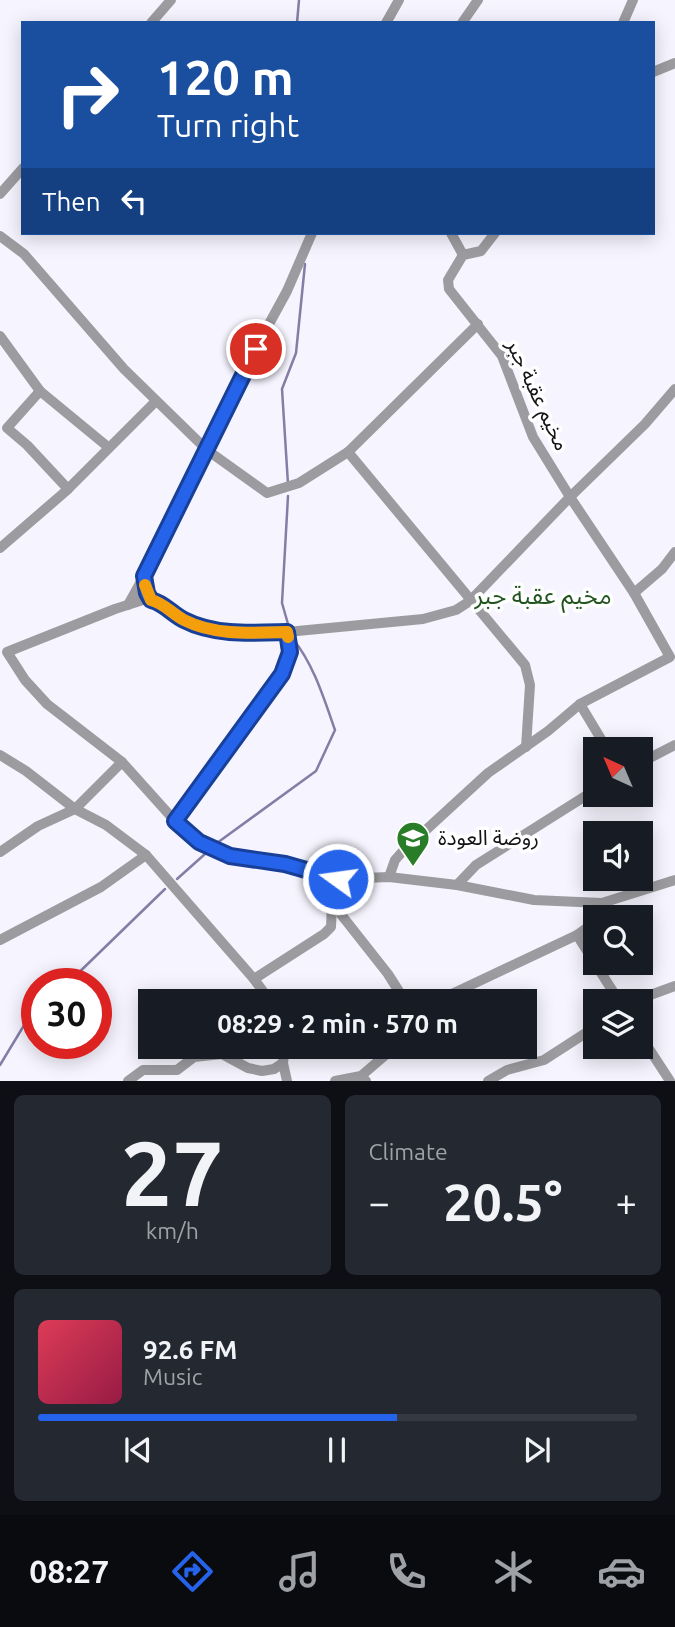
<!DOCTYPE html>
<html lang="en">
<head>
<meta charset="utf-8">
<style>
	body { margin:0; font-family:Ubuntu,"Noto Sans Arabic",sans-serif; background:#242831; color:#f1f3f6; height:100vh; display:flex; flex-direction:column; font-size:26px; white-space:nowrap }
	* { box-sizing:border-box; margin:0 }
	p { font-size:23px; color:#9ea1a6 }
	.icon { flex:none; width:38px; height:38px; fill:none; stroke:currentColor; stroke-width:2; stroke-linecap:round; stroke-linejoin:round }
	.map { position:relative; height:1081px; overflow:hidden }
	.drawer { display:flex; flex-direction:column; gap:14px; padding:14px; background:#0d0f14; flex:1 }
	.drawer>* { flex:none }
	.banner { position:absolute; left:21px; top:21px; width:634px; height:214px; border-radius:0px; box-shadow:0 4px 18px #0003; background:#1a4fa0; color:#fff; overflow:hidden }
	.needle { width:46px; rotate:316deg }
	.controls { position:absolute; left:583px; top:737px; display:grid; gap:14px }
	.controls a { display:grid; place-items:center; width:70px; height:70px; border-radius:0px; background:#171b24; box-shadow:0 4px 18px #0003; font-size:35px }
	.speed { position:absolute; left:21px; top:968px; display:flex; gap:14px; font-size:35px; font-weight:700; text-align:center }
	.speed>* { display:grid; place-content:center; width:91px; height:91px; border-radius:50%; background:#171b24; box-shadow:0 4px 18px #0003; line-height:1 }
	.speed .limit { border:10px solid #d22; background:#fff; color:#111 }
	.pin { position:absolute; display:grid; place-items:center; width:60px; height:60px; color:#fff; margin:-30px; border:4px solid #fff; border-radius:50%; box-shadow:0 2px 7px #0007 }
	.me { position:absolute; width:77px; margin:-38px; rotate:284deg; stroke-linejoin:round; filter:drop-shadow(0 0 5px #0008) }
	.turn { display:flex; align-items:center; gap:24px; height:147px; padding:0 21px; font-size:32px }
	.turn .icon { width:91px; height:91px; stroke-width:2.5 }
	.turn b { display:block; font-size:49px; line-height:60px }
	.then { display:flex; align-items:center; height:66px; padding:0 21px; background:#0003; gap:14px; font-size:26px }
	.big { font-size:52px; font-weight:600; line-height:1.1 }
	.drawer .tile { flex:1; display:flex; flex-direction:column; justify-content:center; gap:10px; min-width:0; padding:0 24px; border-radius:10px; background:#242831 }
	.drawer .dial { align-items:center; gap:0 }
	.dial b { font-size:91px; line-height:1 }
	.song { display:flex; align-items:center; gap:21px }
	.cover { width:84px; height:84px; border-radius:10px; background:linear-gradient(135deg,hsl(350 70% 55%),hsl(340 70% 35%)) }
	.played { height:7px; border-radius:4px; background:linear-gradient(90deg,#2563eb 60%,#363941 60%) }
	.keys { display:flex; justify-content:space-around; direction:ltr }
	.heat { display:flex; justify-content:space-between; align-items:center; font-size:38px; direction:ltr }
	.drawer .tiles { flex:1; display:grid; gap:14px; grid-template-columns:1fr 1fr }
	.tile:last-child { grid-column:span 2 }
	.trip { position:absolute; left:138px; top:989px; width:399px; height:70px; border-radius:0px; background:#171b24; box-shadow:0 4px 18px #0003; font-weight:600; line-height:70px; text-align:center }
	.dock { display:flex; height:112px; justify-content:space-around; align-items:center; background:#090b0e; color:#9ea1a6 }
	.dock .icon { width:49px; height:49px }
	.dock .on { color:#2563eb }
	.dock b { font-size:32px; color:#f1f3f6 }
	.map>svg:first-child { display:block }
</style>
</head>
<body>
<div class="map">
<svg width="675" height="1081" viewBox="0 0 675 1081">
	<rect width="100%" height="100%" fill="#f6f4fe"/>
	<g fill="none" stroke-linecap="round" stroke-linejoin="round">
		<g stroke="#847da5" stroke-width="2.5">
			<path d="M297,23L299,0"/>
			<path d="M288,484L282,389L296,353L305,264"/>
			<path d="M288,496L282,603L288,624"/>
			<path d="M217,843L316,771L335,730C324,699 314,665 293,639"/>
			<path d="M177,879L205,854"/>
			<path d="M67,984L165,889"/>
			<path d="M0,1065L26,1022L37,1012"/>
		</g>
		<g stroke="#9c9ca0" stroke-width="10">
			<path d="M151,23L171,0"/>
			<path d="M386,23L399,0"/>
			<path d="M462,23L478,0"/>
			<path d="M623,23L633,0"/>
			<path d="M653,72L675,63"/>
			<path d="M0,194L23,168"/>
			<path d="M312,233L287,291L245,368L207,450L267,493L299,483L348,452L525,665L530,685L526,747"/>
			<path d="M451,233L463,255"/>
			<path d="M495,233L481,251L463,255L448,280L449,289L502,356L533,437L570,497L645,424L675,389"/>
			<path d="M0,236L24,254L124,369L207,450L148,569L128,605"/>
			<path d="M0,336L40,391L108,447"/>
			<path d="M40,391L7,428L27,445L68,489"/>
			<path d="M348,452L478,324"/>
			<path d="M0,548L66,491L156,401"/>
			<path d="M634,593L662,569L675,552"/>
			<path d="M580,704L607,749"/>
			<path d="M0,755L26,771L75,809"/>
			<path d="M122,762L47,704L25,680L7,652L115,609L146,599L160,602L183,619L217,630L248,633L287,632"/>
			<path d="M640,763L675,745"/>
			<path d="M595,790L476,865L457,885L534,900L602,903L675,880"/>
			<path d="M175,821L122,762L75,809L106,825L146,855L254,979L324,934L331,927L332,903L324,877L338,879L389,877L457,885"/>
			<path d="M0,852L38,826L75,809"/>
			<path d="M324,877L285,864L239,858L219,852L199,842L175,821L282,674L290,652L287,632L423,619L456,610L470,601L570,497L634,593L670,657L580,704L548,731L488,773L403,851L395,860L389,877"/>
			<path d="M332,903L388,974L405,1001"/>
			<path d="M577,935L619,1001"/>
			<path d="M0,940L101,887L146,855"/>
			<path d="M254,979L270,1001"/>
			<path d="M437,1001L577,935L595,922"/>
			<path d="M634,1001L675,986"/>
			<path d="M640,1035L670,1081"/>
			<path d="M283,1063L285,1046"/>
			<path d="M128,1081L143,1070H177L194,1057L222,1054L248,1068L262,1071L274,1069L283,1063L287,1081"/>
			<path d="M335,1081L361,1076"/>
			<path d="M366,1081L361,1076L396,1046"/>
			<path d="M488,1081L507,1070L544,1060L595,1027"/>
		</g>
	</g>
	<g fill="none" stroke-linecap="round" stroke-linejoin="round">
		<defs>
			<path id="route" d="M256,349L144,576L147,593L151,600C164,603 172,614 184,620C215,636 253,633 287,632L290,652L282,674L175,821L199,842L230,856L285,864L338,879"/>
		</defs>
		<use href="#route" stroke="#184099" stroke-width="18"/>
		<use href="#route" stroke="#2563eb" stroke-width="12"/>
		<path stroke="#f59e0b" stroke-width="12" d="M145,585L151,600C164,603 172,614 184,620C215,636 253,633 287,632L288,637"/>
	</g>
	<defs>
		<symbol id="school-pin" viewBox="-11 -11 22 30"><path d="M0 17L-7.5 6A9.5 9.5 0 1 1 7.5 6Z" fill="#2a7d28" stroke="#fff"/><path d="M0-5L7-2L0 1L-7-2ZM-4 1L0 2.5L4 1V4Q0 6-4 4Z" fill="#fff"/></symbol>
	</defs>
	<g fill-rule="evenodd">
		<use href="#school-pin" x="394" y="819" width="38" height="52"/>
	</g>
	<g text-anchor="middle" stroke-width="7" stroke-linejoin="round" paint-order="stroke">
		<g font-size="21" fill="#131317" stroke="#fff">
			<text transform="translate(538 395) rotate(65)" y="7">مخيم عقبة جبر</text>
		</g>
		<g font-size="21" fill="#131317" stroke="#fff" text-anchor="start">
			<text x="438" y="845">روضة العودة</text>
		</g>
		<g font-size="24" fill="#21541f" stroke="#fff">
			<text x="543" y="604">مخيم عقبة جبر</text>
		</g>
	</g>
</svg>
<div class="controls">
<a><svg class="needle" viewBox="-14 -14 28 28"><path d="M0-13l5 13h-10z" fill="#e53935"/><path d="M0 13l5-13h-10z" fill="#9ea1a6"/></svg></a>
<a><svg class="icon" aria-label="sound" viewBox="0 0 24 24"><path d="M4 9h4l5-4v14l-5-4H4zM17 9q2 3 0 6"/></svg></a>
<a><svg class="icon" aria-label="search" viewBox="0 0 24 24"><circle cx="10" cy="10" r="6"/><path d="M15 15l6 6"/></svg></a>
<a><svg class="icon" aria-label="layers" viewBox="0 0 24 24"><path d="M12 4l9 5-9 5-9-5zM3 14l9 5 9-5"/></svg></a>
</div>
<div class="speed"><div class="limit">30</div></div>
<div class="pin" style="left:256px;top:349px;background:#d93025"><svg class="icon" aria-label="arrive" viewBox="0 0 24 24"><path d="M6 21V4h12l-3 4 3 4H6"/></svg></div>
<svg class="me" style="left:338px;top:879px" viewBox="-20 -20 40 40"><circle r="17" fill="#2563eb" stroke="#fff" stroke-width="3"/><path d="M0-11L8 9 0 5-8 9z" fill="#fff"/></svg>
<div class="trip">08:29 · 2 min · 570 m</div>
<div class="banner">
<div class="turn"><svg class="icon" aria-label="right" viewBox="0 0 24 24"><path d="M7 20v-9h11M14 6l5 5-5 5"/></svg><div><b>120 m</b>Turn right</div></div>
<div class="then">Then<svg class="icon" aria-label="left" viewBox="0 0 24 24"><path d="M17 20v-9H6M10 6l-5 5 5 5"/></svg></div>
</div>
</div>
<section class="drawer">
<div class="tiles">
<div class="tile dial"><b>27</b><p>km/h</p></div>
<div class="tile"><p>Climate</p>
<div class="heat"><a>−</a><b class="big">20.5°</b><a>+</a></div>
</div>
<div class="tile">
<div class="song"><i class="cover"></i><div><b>92.6 FM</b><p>Music</p></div></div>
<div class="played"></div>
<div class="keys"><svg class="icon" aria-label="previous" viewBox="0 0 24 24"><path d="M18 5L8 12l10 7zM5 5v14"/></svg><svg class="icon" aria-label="pause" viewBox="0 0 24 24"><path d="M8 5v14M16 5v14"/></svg><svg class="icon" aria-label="next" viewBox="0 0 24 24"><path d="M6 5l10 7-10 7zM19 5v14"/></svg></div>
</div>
</div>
</section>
<nav class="dock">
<b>08:27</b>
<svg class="icon on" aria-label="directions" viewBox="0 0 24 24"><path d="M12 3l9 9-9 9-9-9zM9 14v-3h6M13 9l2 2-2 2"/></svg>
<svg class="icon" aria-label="music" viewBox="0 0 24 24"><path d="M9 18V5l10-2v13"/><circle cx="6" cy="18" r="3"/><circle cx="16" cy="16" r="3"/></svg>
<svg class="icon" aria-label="phone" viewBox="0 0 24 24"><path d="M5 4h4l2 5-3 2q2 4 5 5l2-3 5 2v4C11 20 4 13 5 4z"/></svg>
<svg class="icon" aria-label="climate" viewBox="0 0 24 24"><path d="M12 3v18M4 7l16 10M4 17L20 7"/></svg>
<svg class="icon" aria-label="car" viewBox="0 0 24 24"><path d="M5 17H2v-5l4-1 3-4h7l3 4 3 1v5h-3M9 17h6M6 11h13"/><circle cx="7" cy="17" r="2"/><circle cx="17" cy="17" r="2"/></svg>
</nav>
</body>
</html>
